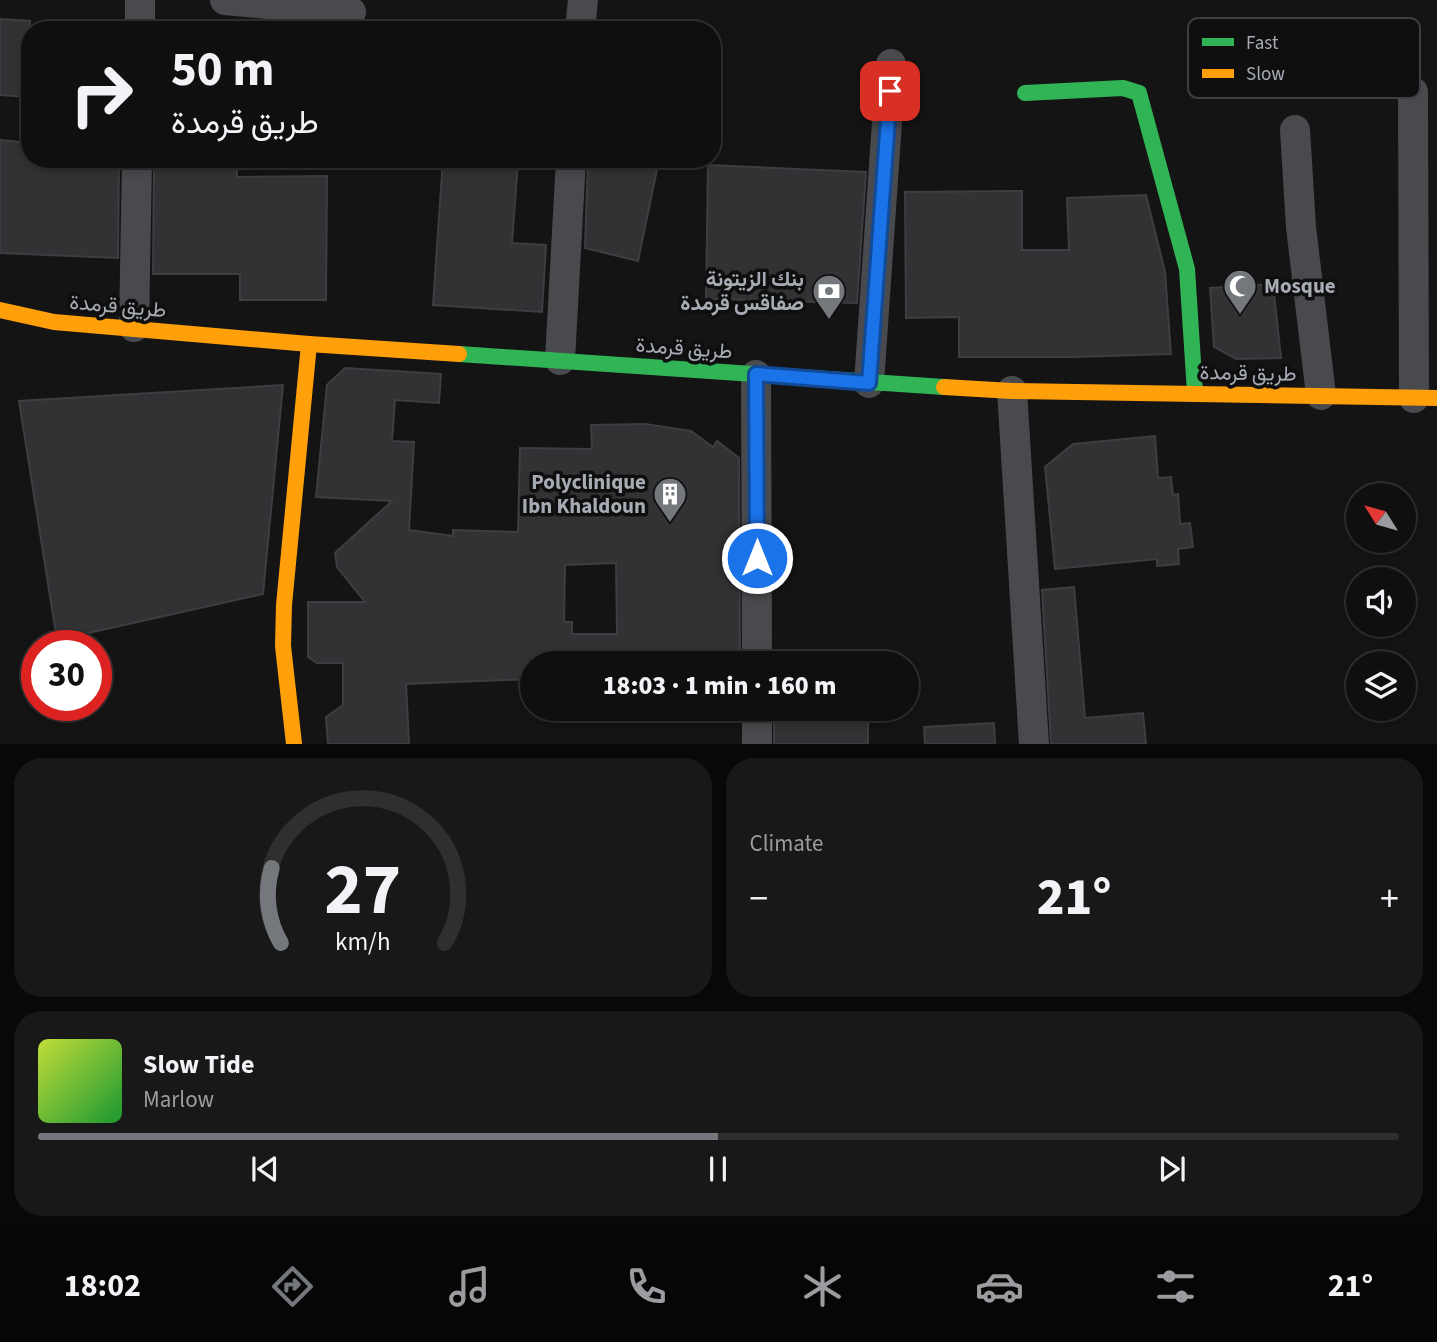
<!DOCTYPE html>
<html lang="en">
<head>
<meta charset="utf-8">
<style>
	body { margin:0; font-family:"Source Sans 3",Vazirmatn,sans-serif; background:#181819; color:#f1f3f6; height:100vh; display:flex; flex-direction:column; font-size:26px; white-space:nowrap }
	* { box-sizing:border-box; margin:0 }
	p { font-size:23px; color:#9b9c9f }
	.icon { flex:none; width:38px; height:38px; fill:none; stroke:currentColor; stroke-width:2; stroke-linecap:round; stroke-linejoin:round }
	.map { position:relative; height:744px; overflow:hidden }
	.panel { display:flex; flex-direction:column; gap:14px; padding:14px; background:#080809; flex:1 }
	.panel>* { flex:none }
	.top-card { position:absolute; left:21px; top:21px; width:700px; height:147px; border-radius:28px; box-shadow:0 4px 10px #0003,0 0 0 2px #2f2f30; background:#0f0f10; color:#f1f3f6; overflow:hidden }
	.needle { width:46px; rotate:307deg }
	.buttons { position:absolute; left:1346px; top:483px; display:grid; gap:14px }
	.buttons a { display:grid; place-items:center; width:70px; height:70px; border-radius:50%; background:#0f0f10; box-shadow:0 4px 10px #0003,0 0 0 2px #2f2f30; font-size:35px }
	.speed { position:absolute; left:21px; top:630px; display:flex; gap:14px; font-size:35px; font-weight:700; text-align:center }
	.speed>* { display:grid; place-content:center; width:91px; height:91px; border-radius:50%; background:#0f0f10; box-shadow:0 4px 10px #0003,0 0 0 2px #2f2f30; line-height:1 }
	.speed .limit { border:10px solid #d22; background:#fff; color:#111 }
	.pin { position:absolute; display:grid; place-items:center; width:60px; height:60px; color:#fff; margin:-30px; border-radius:14px; box-shadow:0 4px 10px #0006 }
	.me { position:absolute; width:77px; margin:-38px; rotate:0deg; stroke-linejoin:round; filter:drop-shadow(0 0 5px #0008) }
	.turn { display:flex; align-items:center; gap:24px; height:147px; padding:0 35px; font-size:32px }
	.turn .icon { width:91px; height:91px; stroke-width:2.5 }
	.turn b { display:block; font-size:49px; line-height:60px }
	.big { font-size:52px; font-weight:800; line-height:1.1 }
	.panel .tile { flex:1; display:flex; flex-direction:column; justify-content:center; gap:10px; min-width:0; padding:0 24px; border-radius:28px; background:#181819 }
	.panel .dial { align-items:center; gap:0 }
	.dial svg { height:182px; overflow:visible; fill:none; stroke:#2f2f30; stroke-width:7; stroke-linecap:round; text-anchor:middle }
	.dial text { fill:#f1f3f6; stroke:none }
	.song { display:flex; align-items:center; gap:21px }
	.cover { width:84px; height:84px; border-radius:10px; background:linear-gradient(135deg,hsl(70 70% 55%),hsl(130 70% 35%)) }
	.played { height:7px; border-radius:4px; background:linear-gradient(90deg,#74777c 50%,#2f2f30 50%) }
	.keys { display:flex; justify-content:space-around; direction:ltr }
	.heat { display:flex; justify-content:space-between; align-items:center; font-size:38px; direction:ltr }
	.panel .tiles { flex:1; display:grid; gap:14px; grid-template-columns:1fr 1fr }
	.tile:last-child { grid-column:span 2 }
	.trip { position:absolute; left:520px; top:651px; width:399px; height:70px; border-radius:35px; background:#0f0f10; box-shadow:0 4px 10px #0003,0 0 0 2px #2f2f30; font-weight:800; line-height:70px; text-align:center }
	.menu { display:flex; height:112px; justify-content:space-around; align-items:center; background:#060606; color:#9b9c9f }
	.menu .icon { width:49px; height:49px }
	.menu .current { color:#74777c }
	.menu b { font-size:32px; color:#f1f3f6 }
	.map>svg:first-child { display:block }
</style>
</head>
<body>
<div class="map">
<svg width="1437" height="744" viewBox="0 0 1437 744">
	<rect width="100%" height="100%" fill="#141415"/>
	<g fill="#323234" stroke="#3d3e41" stroke-width="2" fill-rule="evenodd">
		<path d="M0,19L30,21V97L0,95Z"/>
		<path d="M0,140L30,143V159H119L118,258L0,253Z"/>
		<path d="M154,159H237V177L327,176L326,300H240V274H153Z"/>
		<path d="M443,159L518,162L512,243L546,245L542,312L433,305Z"/>
		<path d="M588,159L659,160L638,261L585,248Z"/>
		<path d="M708,165L866,172L857,303L706,299Z"/>
		<path d="M1022,191V250H1069L1067,198L1146,195L1165,272L1171,354L1072,357H959V317L906,318L905,192Z"/>
		<path d="M1273,284L1281,358L1236,359L1214,347L1210,288Z"/>
		<path d="M345,368L441,374L439,403L395,400L392,441L414,442L409,530L453,536V530L518,532L520,448L592,449L591,425L645,424L691,431L713,447L717,441L739,458L740,663H532V679L406,684L409,744H328L326,717L343,705V663H317L308,657V602H365L337,567L335,553L392,501L316,497L327,385ZM616,563L617,634H572V622H564L565,565Z"/>
		<path d="M283,385L263,594L57,640L19,401Z"/>
		<path d="M1155,436L1158,478L1171,477L1173,495L1178,494L1180,524L1190,523L1193,547L1178,549L1179,564L1157,566V559L1055,569L1045,467L1073,444Z"/>
		<path d="M1074,587L1085,718L1143,713L1146,744H1051L1042,590Z"/>
		<rect x="774" y="709" width="94" height="35"/>
		<path d="M994,723L995,744H925L924,727Z"/>
	</g>
	<g fill="none" stroke-linecap="round" stroke-linejoin="round">
		<g stroke="#494a4d" stroke-width="30">
			<path d="M225,0L351,12"/>
			<path d="M140,30V0"/>
			<path d="M580,30L583,0"/>
			<path d="M1413,92L1414,398"/>
			<path d="M1295,130L1301,227L1321,395"/>
			<path d="M134,327L137,159"/>
			<path d="M560,360L571,159"/>
			<path d="M756,375L757,663"/>
			<path d="M869,383L891,64"/>
			<path d="M1012,391L1034,744"/>
			<path d="M757,709V744"/>
		</g>
		<g stroke="#30b455" stroke-width="16">
			<path d="M1025,93L1123,88L1139,93L1187,269L1195,393"/>
			<path d="M459,354L944,387"/>
		</g>
		<g stroke="#ff9f0a" stroke-width="16">
			<path d="M0,310L54,322L309,344L459,354"/>
			<path d="M944,387L1012,391L1437,398"/>
			<path d="M294,744L283,646L284,605L309,344"/>
		</g>
	</g>
	<g fill="none" stroke-linecap="round" stroke-linejoin="round">
		<defs>
			<path id="route" d="M757,558L756,374L869,383L890,91"/>
		</defs>
		<use href="#route" stroke="#114b97" stroke-width="18"/>
		<use href="#route" stroke="#1a73e8" stroke-width="12"/>
	</g>
	<defs>
		<symbol id="mosque-pin" viewBox="-11 -11 22 30"><path d="M0 17L-7.5 6A9.5 9.5 0 1 1 7.5 6Z" fill="#74777c" stroke="#0f0f10"/><path d="M3.5-4.9A6 6 0 1 0 3.5 4.9A5 5 0 1 1 3.5-4.9Z" fill="#fff"/></symbol>
		<symbol id="bank-pin" viewBox="-11 -11 22 30"><path d="M0 17L-7.5 6A9.5 9.5 0 1 1 7.5 6Z" fill="#74777c" stroke="#0f0f10"/><path d="M-6-4H6V4H-6ZM0-2.3a2.3 2.3 0 1 0 0 4.6a2.3 2.3 0 1 0 0-4.6Z" fill="#fff"/></symbol>
		<symbol id="building-pin" viewBox="-11 -11 22 30"><path d="M0 17L-7.5 6A9.5 9.5 0 1 1 7.5 6Z" fill="#74777c" stroke="#0f0f10"/><path d="M-4-6H4V6H1V3H-1V6H-4ZM-2.5-4.3h1.7v1.8h-1.7ZM.8-4.3h1.7v1.8H.8ZM-2.5-1h1.7V.8h-1.7ZM.8-1h1.7V.8H.8Z" fill="#fff"/></symbol>
	</defs>
	<g fill-rule="evenodd">
		<use href="#mosque-pin" x="1221" y="267" width="38" height="52"/>
		<use href="#bank-pin" x="810" y="272" width="38" height="52"/>
		<use href="#building-pin" x="651" y="475" width="38" height="52"/>
	</g>
	<g text-anchor="middle" stroke-width="7" stroke-linejoin="round" paint-order="stroke">
		<g font-size="21" font-weight="bold" fill="#a7acb4" stroke="#0f0f10" text-anchor="end">
			<text x="804" y="286">بنك الزيتونة<tspan x="804" dy="24">صفاقس قرمدة</tspan></text>
			<text x="1264" y="293" text-anchor="start">Mosque</text>
			<text x="646" y="489">Polyclinique<tspan x="646" dy="24">Ibn Khaldoun</tspan></text>
		</g>
		<g font-size="21" fill="#a7acb4" stroke="#0f0f10">
			<text transform="translate(118 306) rotate(5)" y="7">طريق قرمدة</text>
			<text transform="translate(684 348) rotate(4)" y="7">طريق قرمدة</text>
			<text transform="translate(1248 373) rotate(1)" y="7">طريق قرمدة</text>
		</g>
	</g>
	<rect x="1188" y="18" width="232" height="80" rx="10" fill="#0f0f10" stroke="#3d3e41" stroke-width="2"/>
	<rect x="1202" y="38" width="32" height="8" fill="#30b455"/>
	<rect x="1202" y="69" width="32" height="9" fill="#ff9f0a"/>
	<g font-size="19" fill="#a7acb4">
		<text x="1246" y="49">Fast</text>
		<text x="1246" y="80">Slow</text>
	</g>
</svg>
<div class="buttons">
<a><svg class="needle" viewBox="-14 -14 28 28"><path d="M0-13l5 13h-10z" fill="#e53935"/><path d="M0 13l5-13h-10z" fill="#9b9c9f"/></svg></a>
<a><svg class="icon" aria-label="sound" viewBox="0 0 24 24"><path d="M4 9h4l5-4v14l-5-4H4zM17 9q2 3 0 6"/></svg></a>
<a><svg class="icon" aria-label="layers" viewBox="0 0 24 24"><path d="M12 4l9 5-9 5-9-5zM3 14l9 5 9-5"/></svg></a>
</div>
<div class="speed"><div class="limit">30</div></div>
<div class="pin" style="left:890px;top:91px;background:#d93025"><svg class="icon" aria-label="arrive" viewBox="0 0 24 24"><path d="M6 21V4h12l-3 4 3 4H6"/></svg></div>
<svg class="me" style="left:757px;top:558px" viewBox="-20 -20 40 40"><circle r="17" fill="#1a73e8" stroke="#fff" stroke-width="3"/><path d="M0-11L8 9 0 5-8 9z" fill="#fff"/></svg>
<div class="trip">18:03 · 1 min · 160 m</div>
<div class="top-card">
<div class="turn"><svg class="icon" aria-label="right" viewBox="0 0 24 24"><path d="M7 20v-9h11M14 6l5 5-5 5"/></svg><div><b>50 m</b>طريق قرمدة</div></div>
</div>
</div>
<section class="panel">
<div class="tiles">
<div class="tile dial"><svg viewBox="0 0 100 80">
<path d="M14 69A42 42 0 1 1 86 69"/>
<path d="M14 69A42 42 0 0 1 10 36" stroke="#74777c"/>
<text x="50" y="56" font-size="32" font-weight="700">27</text>
<text x="50" y="72" font-size="11">km/h</text>
</svg></div>
<div class="tile"><p>Climate</p>
<div class="heat"><a>−</a><b class="big">21°</b><a>+</a></div>
</div>
<div class="tile">
<div class="song"><i class="cover"></i><div><b>Slow Tide</b><p>Marlow</p></div></div>
<div class="played"></div>
<div class="keys"><svg class="icon" aria-label="previous" viewBox="0 0 24 24"><path d="M18 5L8 12l10 7zM5 5v14"/></svg><svg class="icon" aria-label="pause" viewBox="0 0 24 24"><path d="M8 5v14M16 5v14"/></svg><svg class="icon" aria-label="next" viewBox="0 0 24 24"><path d="M6 5l10 7-10 7zM19 5v14"/></svg></div>
</div>
</div>
</section>
<nav class="menu">
<b>18:02</b>
<svg class="icon current" aria-label="directions" viewBox="0 0 24 24"><path d="M12 3l9 9-9 9-9-9zM9 14v-3h6M13 9l2 2-2 2"/></svg>
<svg class="icon" aria-label="music" viewBox="0 0 24 24"><path d="M9 18V5l10-2v13"/><circle cx="6" cy="18" r="3"/><circle cx="16" cy="16" r="3"/></svg>
<svg class="icon" aria-label="phone" viewBox="0 0 24 24"><path d="M5 4h4l2 5-3 2q2 4 5 5l2-3 5 2v4C11 20 4 13 5 4z"/></svg>
<svg class="icon" aria-label="climate" viewBox="0 0 24 24"><path d="M12 3v18M4 7l16 10M4 17L20 7"/></svg>
<svg class="icon" aria-label="car" viewBox="0 0 24 24"><path d="M5 17H2v-5l4-1 3-4h7l3 4 3 1v5h-3M9 17h6M6 11h13"/><circle cx="7" cy="17" r="2"/><circle cx="17" cy="17" r="2"/></svg>
<svg class="icon" aria-label="filters" viewBox="0 0 24 24"><path d="M4 7h16M4 17h16"/><circle cx="9" cy="7" r="2"/><circle cx="15" cy="17" r="2"/></svg>
<b>21°</b>
</nav>
</body>
</html>
